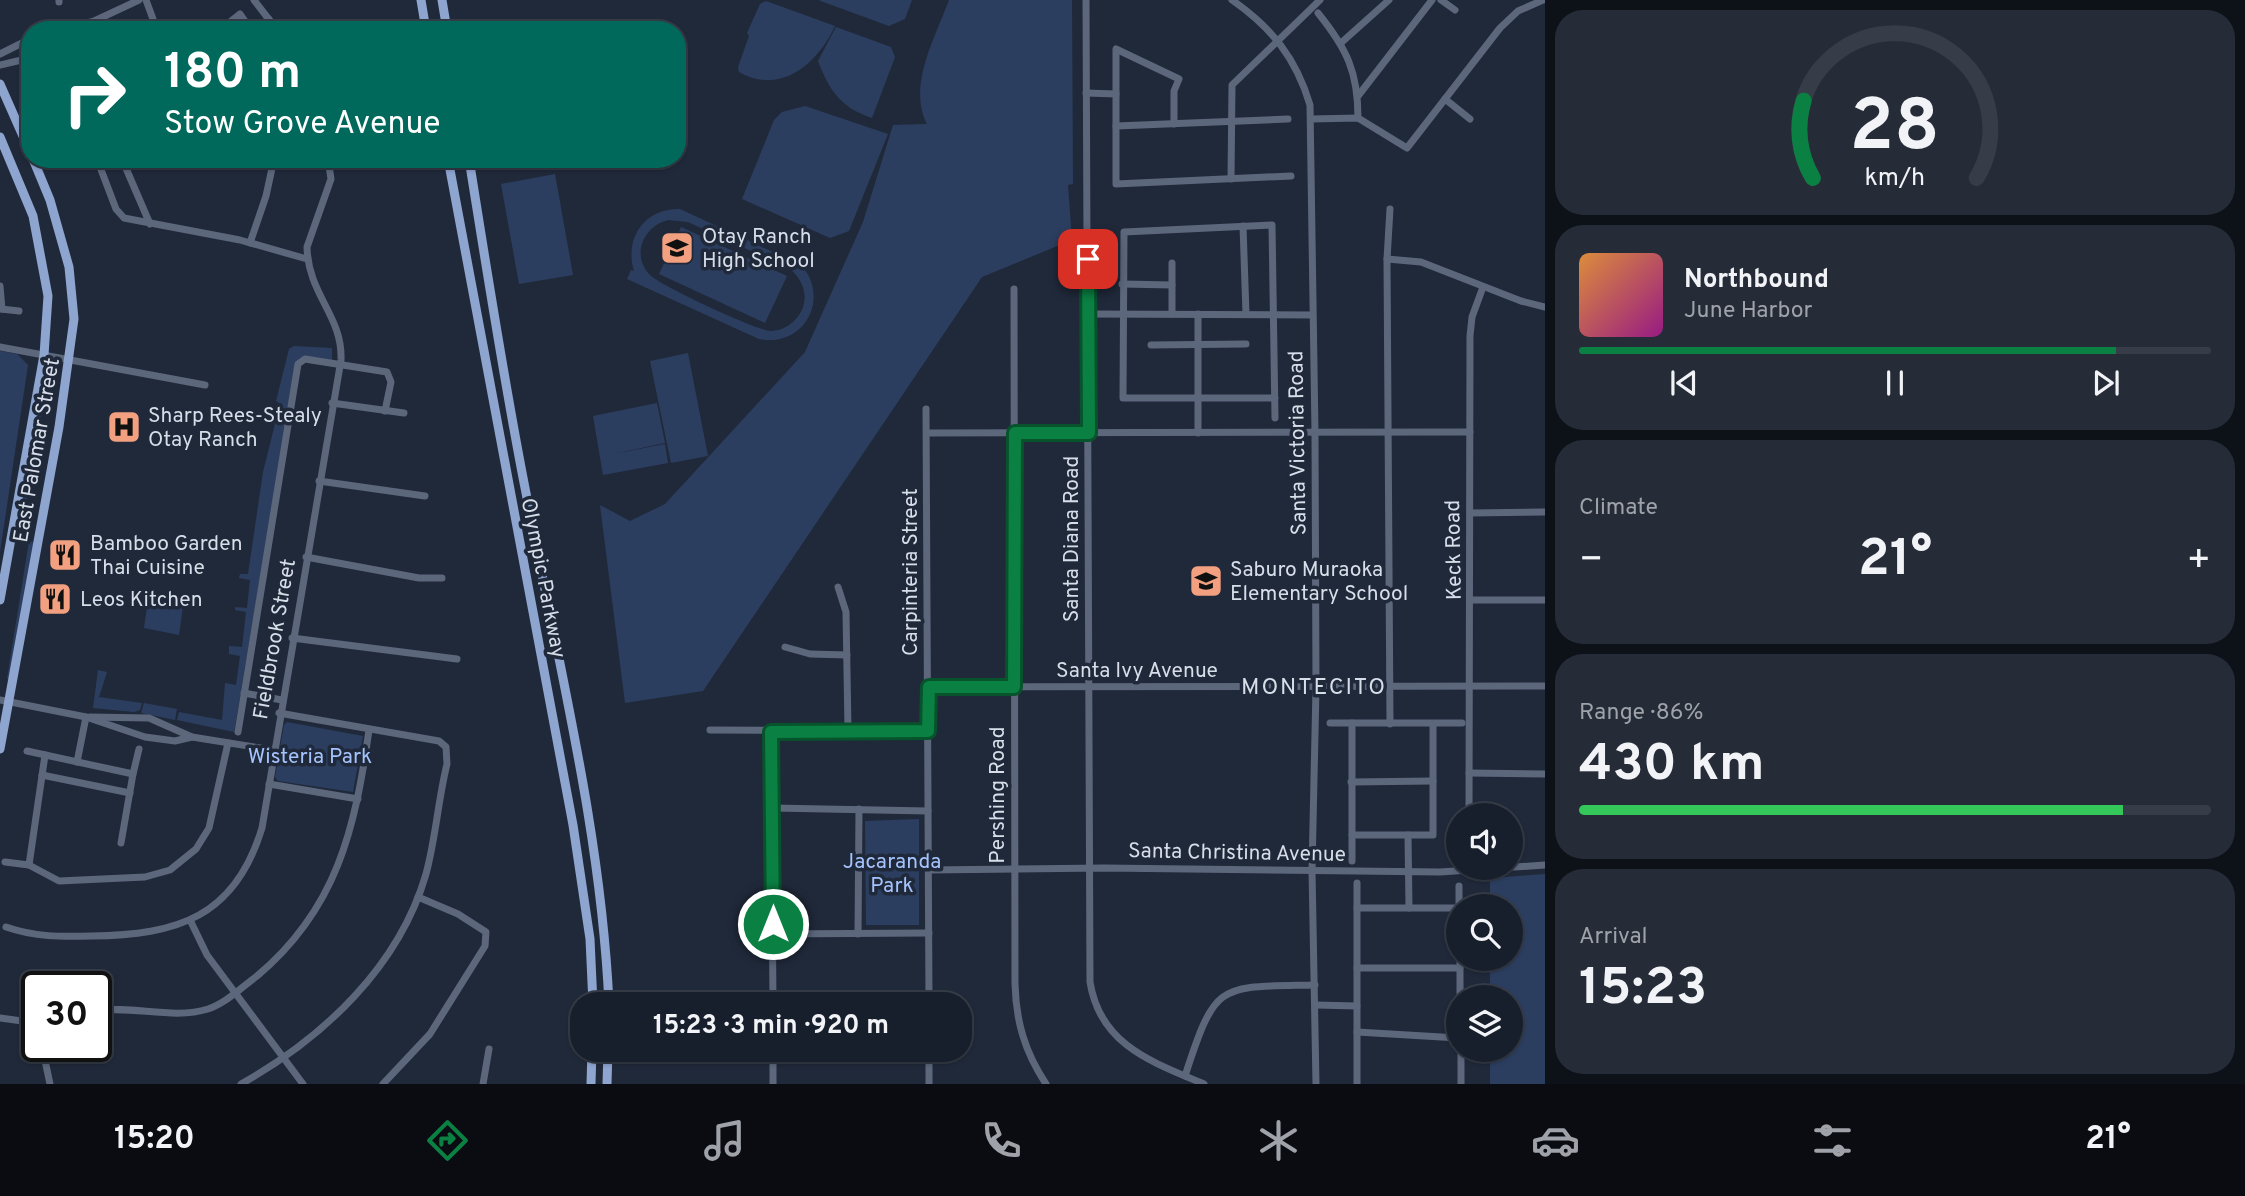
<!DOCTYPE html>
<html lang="en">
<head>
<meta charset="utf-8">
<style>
	body { margin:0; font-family:Overpass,sans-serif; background:#252c38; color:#f1f3f6; height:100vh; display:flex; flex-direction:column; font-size:26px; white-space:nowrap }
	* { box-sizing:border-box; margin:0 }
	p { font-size:23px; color:#9fa2a9 }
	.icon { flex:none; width:38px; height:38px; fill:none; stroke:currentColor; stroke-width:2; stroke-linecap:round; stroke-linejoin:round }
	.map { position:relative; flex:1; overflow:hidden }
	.details { display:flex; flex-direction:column; gap:10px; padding:10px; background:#0d1118; width:700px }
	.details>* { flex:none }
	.guide { position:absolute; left:21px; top:21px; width:665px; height:147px; border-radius:28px; box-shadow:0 2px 5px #0004,0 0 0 2px #363d48; background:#00695c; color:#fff; overflow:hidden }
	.buttons { position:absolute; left:1446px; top:803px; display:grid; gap:14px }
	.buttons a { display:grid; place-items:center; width:77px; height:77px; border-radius:50%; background:#181f2c; box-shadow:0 2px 5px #0004,0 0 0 2px #363d48; font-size:35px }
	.speed { position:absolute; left:21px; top:971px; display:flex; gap:14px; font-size:35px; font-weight:700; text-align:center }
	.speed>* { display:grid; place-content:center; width:91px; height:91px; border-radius:50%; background:#181f2c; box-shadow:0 2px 5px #0004,0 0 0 2px #363d48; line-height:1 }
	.speed .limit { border:4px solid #111; border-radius:10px; background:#fff; color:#111 }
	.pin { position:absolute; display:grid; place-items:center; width:60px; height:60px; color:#fff; margin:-30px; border-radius:14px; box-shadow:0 4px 10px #0006 }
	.me { position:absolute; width:77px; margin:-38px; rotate:0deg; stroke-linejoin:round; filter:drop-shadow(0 0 5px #0008) }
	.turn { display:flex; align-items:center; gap:24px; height:147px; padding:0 28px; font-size:32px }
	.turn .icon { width:91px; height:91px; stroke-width:2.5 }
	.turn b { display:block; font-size:49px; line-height:60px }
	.big { font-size:52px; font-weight:700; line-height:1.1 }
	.details .widget { flex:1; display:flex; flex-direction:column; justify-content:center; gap:10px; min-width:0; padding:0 24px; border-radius:28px; background:#252c38 }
	.details .dial { align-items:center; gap:0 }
	.dial svg { height:182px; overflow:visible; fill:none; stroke:#363d48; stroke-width:7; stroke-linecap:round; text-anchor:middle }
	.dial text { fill:#f1f3f6; stroke:none }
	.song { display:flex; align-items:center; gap:21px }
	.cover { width:84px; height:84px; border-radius:10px; background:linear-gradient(135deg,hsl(30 70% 55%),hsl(310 70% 35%)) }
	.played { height:7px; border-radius:4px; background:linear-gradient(90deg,#0b8043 85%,#363d48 85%) }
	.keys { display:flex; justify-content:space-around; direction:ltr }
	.heat { display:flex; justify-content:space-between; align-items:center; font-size:38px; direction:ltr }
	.charge { height:10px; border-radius:5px; background:linear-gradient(90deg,#34c759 86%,#363d48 0) }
	.trip { position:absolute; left:570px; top:992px; width:402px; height:70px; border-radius:28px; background:#181f2c; box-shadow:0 2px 5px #0004,0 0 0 2px #363d48; font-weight:700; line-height:70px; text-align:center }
	.tabs { display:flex; height:112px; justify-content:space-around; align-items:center; background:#0a0c12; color:#9fa2a9 }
	.tabs .icon { width:49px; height:49px }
	.tabs .on { color:#0b8043 }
	.tabs b { font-size:32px; color:#f1f3f6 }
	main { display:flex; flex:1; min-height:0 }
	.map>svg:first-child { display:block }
</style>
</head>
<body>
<main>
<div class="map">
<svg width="1545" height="1084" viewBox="0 0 1545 1084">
	<rect width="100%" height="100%" fill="#20293a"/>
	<g fill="#2c3e5f" fill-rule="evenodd">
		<path d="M818,0H912L905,19L889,26Z"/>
		<path d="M949,0H1072L1073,184L1068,185L1072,240L982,277L703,691L625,703L600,505L630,521L665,504L805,352L863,222L893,125L927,124C907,86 936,36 949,0Z"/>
		<path d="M766,1L835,26C818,63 781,96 739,72L738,67L749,36L747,33L760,4Z"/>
		<path d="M836,27L891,47L895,57L872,118C841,108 829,90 818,61Z"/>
		<path d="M805,106L888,134L849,231L830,238L742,199L774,120L782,112Z"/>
		<path d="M555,174L573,275L519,284L501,184Z"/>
		<path d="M680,209L801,265C831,298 804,348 759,339L627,279L631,270L634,271C624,238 645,208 680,209ZM668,220L688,222L790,269C801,278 808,292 803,307C798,321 785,331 770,331C756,330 658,285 649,274C631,254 644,226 668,220Z"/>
		<path d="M681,227L787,276L765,323L659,274Z"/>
		<path d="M294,346L332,348V360L304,356L297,362L234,732L177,720L179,712L222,720L225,683L236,685L240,656L229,654V646L242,647L246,612L235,610V607L247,608L250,580L239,578L240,574H248L263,472L280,404L276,401L289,349Z"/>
		<path d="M0,351L17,354L28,365L0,552Z"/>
		<path d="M688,353L708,456L671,463L650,361Z"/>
		<path d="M42,380L47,381L25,512L20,511Z"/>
		<path d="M657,403L665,443L608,455L665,444L668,463L603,475L593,416Z"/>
		<path d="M29,541L33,542V547L10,680L7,679Z"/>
		<path d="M149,593L184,599L179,635L144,628Z"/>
		<path d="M98,670L107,672L99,697L142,703L140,710L134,712L93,708Z"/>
		<path d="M144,703L177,709L175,720L141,713Z"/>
		<path d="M287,722L363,736L353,792L278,781L275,777L284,725Z"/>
		<path d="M919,819V925H866L865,821Z"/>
		<path d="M1545,874V1084H1490V1050H1510V998L1490,997V959H1510V906H1490V878Z"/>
	</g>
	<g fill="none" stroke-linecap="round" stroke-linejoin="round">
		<g stroke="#5c677c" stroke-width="7">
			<path d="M59,0V2"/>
			<path d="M146,0L157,30"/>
			<path d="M254,0L277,30"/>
			<path d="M1086,0L1090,982C1100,1045 1152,1062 1204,1084"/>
			<path d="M1232,0C1272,28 1296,58 1310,105L1315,432L1316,688L1312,870L1316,1084"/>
			<path d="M1441,0L1455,10"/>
			<path d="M1318,13C1347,49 1358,72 1358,118"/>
			<path d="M57,30L91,22"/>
			<path d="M82,30L92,22L139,0"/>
			<path d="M220,30L240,14L251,30"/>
			<path d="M254,30L269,19"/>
			<path d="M1342,42L1389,0"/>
			<path d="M0,54L30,39"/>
			<path d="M0,65L30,58"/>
			<path d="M1086,93L1116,94"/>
			<path d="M1358,96L1432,0"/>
			<path d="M1445,99L1470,119"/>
			<path d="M1311,119L1358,118L1407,148L1500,28L1518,11L1543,0"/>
			<path d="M1174,124V91L1179,79L1116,49V184L1291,176"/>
			<path d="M1116,126L1288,119"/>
			<path d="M97,159L116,209L124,218L240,240L307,259"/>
			<path d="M122,159L150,224"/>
			<path d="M1231,179L1232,85L1320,0"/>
			<path d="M1390,209L1387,259L1390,724"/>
			<path d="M1243,226L1246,314"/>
			<path d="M250,243L266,196L274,159"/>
			<path d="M1387,259L1421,262L1521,301L1545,307"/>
			<path d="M1172,263V314"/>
			<path d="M1122,284L1172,285"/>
			<path d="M0,286L2,309"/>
			<path d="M1014,289L1015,984C1016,1022 1025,1052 1046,1084"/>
			<path d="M1,309L19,311"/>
			<path d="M1088,314L1312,315"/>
			<path d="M1151,345L1246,344"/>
			<path d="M0,347L205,385"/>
			<path d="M1275,398H1123L1124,232L1272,225L1275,418"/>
			<path d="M332,403L404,413"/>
			<path d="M926,409L929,1004"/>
			<path d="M927,433L1470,432"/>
			<path d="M1198,433V314"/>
			<path d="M319,481L425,496"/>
			<path d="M1470,513L1545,512"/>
			<path d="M306,557L419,578H442"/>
			<path d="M838,587L846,612L848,730"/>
			<path d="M1471,600H1545"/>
			<path d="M292,638L457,659"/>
			<path d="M785,647L810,654L847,655"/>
			<path d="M928,687L1545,686"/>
			<path d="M244,693L282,700"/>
			<path d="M0,700L86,717L145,737L175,741L192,737"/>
			<path d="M90,717L149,718L192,737L273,750"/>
			<path d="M1330,723H1462"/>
			<path d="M1352,723V861"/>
			<path d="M710,730L928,731"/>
			<path d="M238,732L298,364L305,359L387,372L391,382L385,411"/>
			<path d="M771,732L773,1004"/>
			<path d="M27,751L133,774L121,843"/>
			<path d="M77,762L86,717"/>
			<path d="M1469,773L1545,774"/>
			<path d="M133,774L139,749"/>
			<path d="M42,775L130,793"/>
			<path d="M1351,782L1433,781"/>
			<path d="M269,784L358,799"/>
			<path d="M773,808L928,811"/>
			<path d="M1469,816L1470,336L1472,317L1483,287"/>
			<path d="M1352,835H1433V724"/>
			<path d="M1408,835L1409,908"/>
			<path d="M5,862L29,865L59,881L145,877L170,870L196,849L209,828L228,743"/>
			<path d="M29,865L45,755"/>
			<path d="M929,870L1104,868L1440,872L1545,865"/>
			<path d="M1357,883V1084"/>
			<path d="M1459,886V906"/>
			<path d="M1357,908H1458"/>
			<path d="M191,922L207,955L303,1084"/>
			<path d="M6,927C35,937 61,937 91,936C178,935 235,917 262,828L341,360C343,316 308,295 307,247L331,179L328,159"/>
			<path d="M773,934L929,933"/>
			<path d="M858,934L859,809"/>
			<path d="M1460,959V998"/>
			<path d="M1357,968H1460"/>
			<path d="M1316,1005L1357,1006"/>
			<path d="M96,1011C132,1005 173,1020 208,1009C226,1003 242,987 257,976C337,909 355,829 369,730"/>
			<path d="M0,1018L37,1023"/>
			<path d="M1357,1032L1458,1038"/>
			<path d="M42,1046L50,1084"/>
			<path d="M773,1050V1084"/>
			<path d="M1461,1050V1084"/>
			<path d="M1185,1076C1216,980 1219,987 1315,985"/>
			<path d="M241,1084C323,1038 399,967 426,874C436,837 438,800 447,764L446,747L439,741L279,713"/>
			<path d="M383,1084L430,1034L485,946L486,932L458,914L418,897"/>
			<path d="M483,1084L489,1049"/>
			<path d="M929,1084V1050"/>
		</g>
		<g stroke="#8ea5d0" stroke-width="9">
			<path d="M421,0L426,30"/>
			<path d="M442,0L447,30"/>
			<path d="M0,84L30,152"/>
			<path d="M0,137L33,216L48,296L44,355L0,600"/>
			<path d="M448,159L573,825L590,939L593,1004"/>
			<path d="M469,159C487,271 504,382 526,493C558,664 601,830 609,1004"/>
			<path d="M0,749L59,427L74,319L69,267L50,200L33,159"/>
			<path d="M591,1084L592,1050"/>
			<path d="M607,1084L608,1050"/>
		</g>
	</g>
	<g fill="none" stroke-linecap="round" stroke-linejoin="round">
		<defs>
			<path id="route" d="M773,924L771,732L928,731L929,687H1014L1015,433H1089L1088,259"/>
		</defs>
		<use href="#route" stroke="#07532c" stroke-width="18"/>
		<use href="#route" stroke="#0b8043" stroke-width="12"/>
	</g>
	<defs>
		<symbol id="school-square" viewBox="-11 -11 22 22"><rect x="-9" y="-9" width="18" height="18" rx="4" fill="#f2a080" stroke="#20293a"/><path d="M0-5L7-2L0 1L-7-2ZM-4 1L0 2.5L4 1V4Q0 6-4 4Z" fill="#111"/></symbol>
		<symbol id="hospital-square" viewBox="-11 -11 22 22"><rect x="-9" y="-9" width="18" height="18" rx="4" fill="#f2a080" stroke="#20293a"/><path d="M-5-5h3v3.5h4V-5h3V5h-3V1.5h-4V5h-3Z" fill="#111"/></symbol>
		<symbol id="restaurant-square" viewBox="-11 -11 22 22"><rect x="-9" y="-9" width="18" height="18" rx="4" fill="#f2a080" stroke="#20293a"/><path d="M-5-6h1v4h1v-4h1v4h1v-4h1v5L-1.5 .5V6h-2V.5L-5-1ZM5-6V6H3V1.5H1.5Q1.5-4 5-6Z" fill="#111"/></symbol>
	</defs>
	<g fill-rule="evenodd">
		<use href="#school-square" x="658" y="229" width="38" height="38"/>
		<use href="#hospital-square" x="105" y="408" width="38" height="38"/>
		<use href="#restaurant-square" x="46" y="536" width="38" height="38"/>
		<use href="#school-square" x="1187" y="562" width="38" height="38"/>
		<use href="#restaurant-square" x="36" y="580" width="38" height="38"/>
	</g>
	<g text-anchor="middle" stroke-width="7" stroke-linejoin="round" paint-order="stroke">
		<g font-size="21" fill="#d7dee9" stroke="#20293a" text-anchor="start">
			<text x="702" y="243">Otay Ranch<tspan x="702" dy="24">High School</tspan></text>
			<text x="148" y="422">Sharp Rees-Stealy<tspan x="148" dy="24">Otay Ranch</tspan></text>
			<text x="90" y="550">Bamboo Garden<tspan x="90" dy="24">Thai Cuisine</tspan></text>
			<text x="1230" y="576">Saburo Muraoka<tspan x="1230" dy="24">Elementary School</tspan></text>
			<text x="80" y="606">Leos Kitchen</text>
		</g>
		<g font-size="21" fill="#d7dee9" stroke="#20293a">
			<text transform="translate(1297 443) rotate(-91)" y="7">Santa Victoria Road</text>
			<text transform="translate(36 450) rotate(-80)" y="7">East Palomar Street</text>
			<text transform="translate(1071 539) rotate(-90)" y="7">Santa Diana Road</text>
			<text transform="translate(1453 550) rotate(-91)" y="7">Keck Road</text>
			<text transform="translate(910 572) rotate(-90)" y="7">Carpinteria Street</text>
			<text transform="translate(544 578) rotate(79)" y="7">Olympic Parkway</text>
			<text transform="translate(274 639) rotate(-80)" y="7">Fieldbrook Street</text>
			<text x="1137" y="677">Santa Ivy Avenue</text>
			<text transform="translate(997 795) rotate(-90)" y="7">Pershing Road</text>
			<text transform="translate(1237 852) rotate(1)" y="7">Santa Christina Avenue</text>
		</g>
		<g font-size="21" fill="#a5c4fe" stroke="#20293a">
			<text x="310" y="763">Wisteria Park</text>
			<text x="892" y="868">Jacaranda<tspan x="892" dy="24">Park</tspan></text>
		</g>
		<g font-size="23" letter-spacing="2" fill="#d7dee9" stroke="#20293a">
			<text x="1314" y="694">MONTECITO</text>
		</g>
	</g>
</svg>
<div class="buttons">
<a><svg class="icon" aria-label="sound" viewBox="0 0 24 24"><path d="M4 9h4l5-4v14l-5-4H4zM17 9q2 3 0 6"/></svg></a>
<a><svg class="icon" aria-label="search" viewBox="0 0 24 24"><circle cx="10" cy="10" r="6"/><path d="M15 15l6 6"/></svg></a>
<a><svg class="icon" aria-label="layers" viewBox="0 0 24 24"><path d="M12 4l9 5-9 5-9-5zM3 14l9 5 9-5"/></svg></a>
</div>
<div class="speed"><div class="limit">30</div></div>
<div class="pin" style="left:1088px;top:259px;background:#d93025"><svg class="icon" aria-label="arrive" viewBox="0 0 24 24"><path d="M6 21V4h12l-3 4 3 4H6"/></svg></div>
<svg class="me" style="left:773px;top:924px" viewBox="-20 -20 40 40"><circle r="17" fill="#0b8043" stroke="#fff" stroke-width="3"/><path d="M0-11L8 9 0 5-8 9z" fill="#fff"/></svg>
<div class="trip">15:23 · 3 min · 920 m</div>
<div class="guide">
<div class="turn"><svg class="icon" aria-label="right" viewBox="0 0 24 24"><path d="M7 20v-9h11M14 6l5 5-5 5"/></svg><div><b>180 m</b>Stow Grove Avenue</div></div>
</div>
</div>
<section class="details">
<div class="widget dial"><svg viewBox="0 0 100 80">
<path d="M14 69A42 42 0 1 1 86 69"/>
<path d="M14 69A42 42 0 0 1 10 35" stroke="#0b8043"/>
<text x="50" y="56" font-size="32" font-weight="700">28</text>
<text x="50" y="72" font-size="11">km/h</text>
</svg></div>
<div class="widget">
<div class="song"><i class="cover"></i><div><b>Northbound</b><p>June Harbor</p></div></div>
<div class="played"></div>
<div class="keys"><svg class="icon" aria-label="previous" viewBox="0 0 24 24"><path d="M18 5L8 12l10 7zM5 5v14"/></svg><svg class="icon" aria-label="pause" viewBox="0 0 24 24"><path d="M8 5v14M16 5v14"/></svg><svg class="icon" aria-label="next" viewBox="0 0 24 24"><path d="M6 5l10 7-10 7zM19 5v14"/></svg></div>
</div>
<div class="widget"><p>Climate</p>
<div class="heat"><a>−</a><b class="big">21°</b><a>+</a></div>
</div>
<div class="widget"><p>Range · 86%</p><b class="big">430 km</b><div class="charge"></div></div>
<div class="widget"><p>Arrival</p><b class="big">15:23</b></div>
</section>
</main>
<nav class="tabs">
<b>15:20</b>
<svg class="icon on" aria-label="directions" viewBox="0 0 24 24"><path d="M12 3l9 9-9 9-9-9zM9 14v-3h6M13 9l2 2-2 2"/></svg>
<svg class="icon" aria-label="music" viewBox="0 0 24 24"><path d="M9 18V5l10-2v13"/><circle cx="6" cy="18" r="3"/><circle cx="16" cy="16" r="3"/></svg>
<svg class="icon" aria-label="phone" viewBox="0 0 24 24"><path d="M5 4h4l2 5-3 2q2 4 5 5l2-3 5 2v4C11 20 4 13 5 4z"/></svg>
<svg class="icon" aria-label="climate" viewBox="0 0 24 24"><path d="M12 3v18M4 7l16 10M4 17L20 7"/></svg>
<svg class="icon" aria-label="car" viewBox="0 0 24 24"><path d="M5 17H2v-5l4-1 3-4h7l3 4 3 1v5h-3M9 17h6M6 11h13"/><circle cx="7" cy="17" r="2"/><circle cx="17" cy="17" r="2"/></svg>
<svg class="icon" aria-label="filters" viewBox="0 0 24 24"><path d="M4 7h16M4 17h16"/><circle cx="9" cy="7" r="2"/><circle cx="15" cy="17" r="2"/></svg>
<b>21°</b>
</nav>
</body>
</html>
